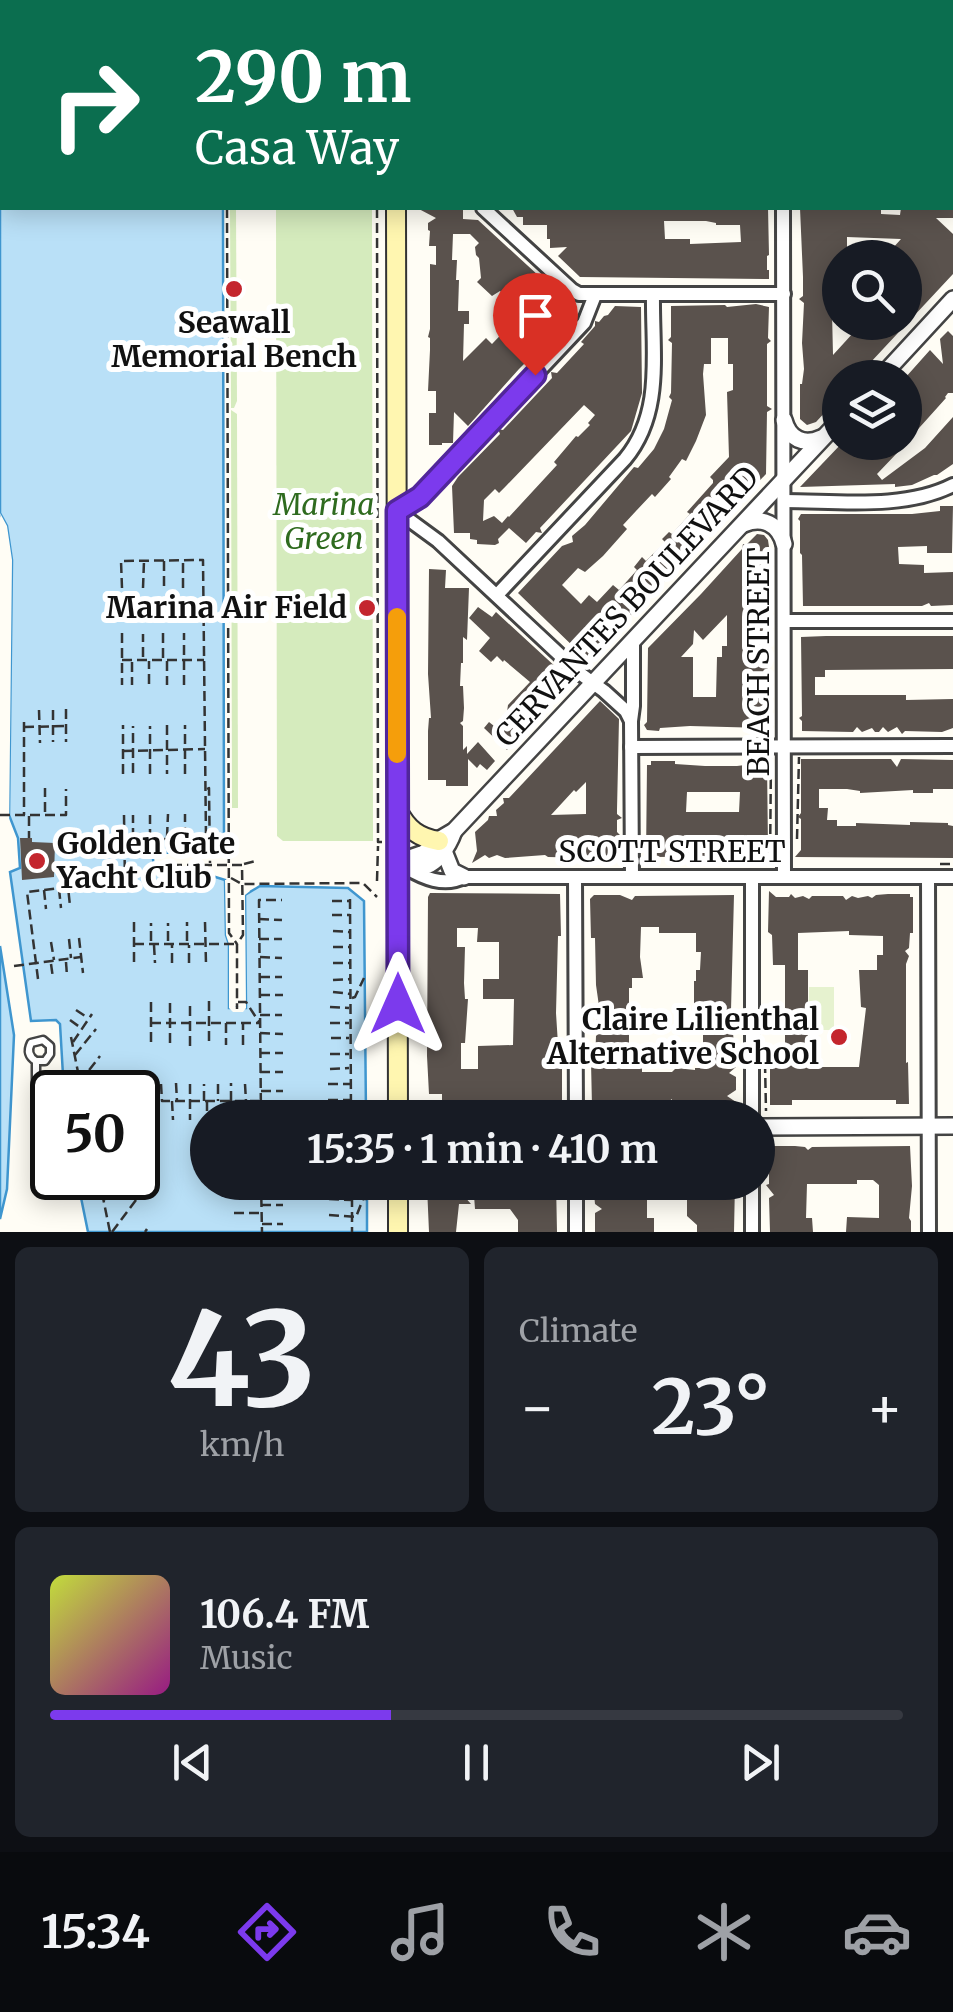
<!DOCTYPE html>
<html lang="en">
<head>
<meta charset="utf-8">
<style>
	body { margin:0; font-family:Merriweather,serif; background:#20242c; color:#f1f3f6; height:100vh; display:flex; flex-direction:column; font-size:38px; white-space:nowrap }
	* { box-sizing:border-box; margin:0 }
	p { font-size:32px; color:#9ea1a6 }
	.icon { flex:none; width:55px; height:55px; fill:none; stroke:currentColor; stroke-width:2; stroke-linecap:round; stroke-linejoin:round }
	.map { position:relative; height:1232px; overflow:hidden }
	.drawer { display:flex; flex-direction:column; gap:15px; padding:15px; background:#0d0f14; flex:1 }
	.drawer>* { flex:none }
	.top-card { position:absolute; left:0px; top:0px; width:955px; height:210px; box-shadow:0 5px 25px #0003; background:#0b6e4f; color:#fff; overflow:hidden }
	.fabs { position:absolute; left:822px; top:240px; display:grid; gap:20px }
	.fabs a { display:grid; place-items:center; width:100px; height:100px; border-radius:50%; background:#171b24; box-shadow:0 5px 25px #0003; font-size:50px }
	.speed { position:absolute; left:30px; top:1070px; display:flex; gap:20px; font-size:50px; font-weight:700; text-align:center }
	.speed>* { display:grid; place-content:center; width:130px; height:130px; border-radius:50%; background:#171b24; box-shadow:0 5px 25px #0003; line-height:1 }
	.speed .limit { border:5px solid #111; border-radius:15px; background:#fff; color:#111 }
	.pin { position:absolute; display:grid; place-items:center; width:85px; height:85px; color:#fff; margin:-102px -42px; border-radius:50% 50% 50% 0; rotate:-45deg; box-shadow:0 0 10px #0007 }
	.pin .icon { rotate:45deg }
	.me { position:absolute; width:110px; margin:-55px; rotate:0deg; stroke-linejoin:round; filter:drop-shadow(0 0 8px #0008) }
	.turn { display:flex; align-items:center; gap:35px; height:210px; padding:0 30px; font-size:45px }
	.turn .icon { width:130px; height:130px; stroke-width:2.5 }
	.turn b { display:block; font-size:70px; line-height:85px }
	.big { font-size:75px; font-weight:700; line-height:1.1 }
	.drawer .card { flex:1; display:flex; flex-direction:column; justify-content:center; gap:15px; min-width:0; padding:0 35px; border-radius:15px; background:#20242c }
	.drawer .dial { align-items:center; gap:0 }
	.dial b { font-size:130px; line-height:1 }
	.song { display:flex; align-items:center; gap:30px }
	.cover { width:120px; height:120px; border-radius:15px; background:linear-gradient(135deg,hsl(70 70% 55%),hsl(310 70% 35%)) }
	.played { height:10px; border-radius:5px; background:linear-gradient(90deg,#7c3aed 40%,#363941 40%) }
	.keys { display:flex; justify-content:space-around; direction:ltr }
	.heat { display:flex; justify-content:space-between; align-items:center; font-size:55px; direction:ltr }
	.drawer .tiles { flex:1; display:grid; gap:15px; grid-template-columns:1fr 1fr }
	.card:last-child { grid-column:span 2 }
	.trip { position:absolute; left:190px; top:1100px; width:585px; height:100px; border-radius:50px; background:#171b24; box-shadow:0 5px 25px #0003; font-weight:700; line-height:100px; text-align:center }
	.tab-bar { display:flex; height:160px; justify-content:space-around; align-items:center; background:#090b0e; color:#9ea1a6 }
	.tab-bar .icon { width:70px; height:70px }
	.tab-bar .selected { color:#7c3aed }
	.tab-bar b { font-size:45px; color:#f1f3f6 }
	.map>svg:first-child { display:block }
</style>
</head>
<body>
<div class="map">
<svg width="953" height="1232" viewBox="0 0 953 1232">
	<rect width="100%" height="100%" fill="#fffdf5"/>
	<g fill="#d5ebbd">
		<path d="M230,208H236L237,401L234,408H231Z"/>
		<path d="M276,208H372L373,841H283L277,836Z"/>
		<path d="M231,410L237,414L238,808H232Z"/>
	</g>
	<path fill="#e6f2cf" d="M809,987H834V1030H808Z"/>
	<g fill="#b9e0f7" stroke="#3f96cf" stroke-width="2.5">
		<path d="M0,0H223V2H2V208H223L224,851L158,853L153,859L154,871L157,873L206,874L225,880L226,935L229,944V1008H246L245,895L260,886L348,888L364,901L366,1117L208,1118V1182L367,1183V1232H88L77,1178H138V1092H64L60,1024L56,1020L31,1021L10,872L20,868L18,838L9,815L12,560L7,526L0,513Z"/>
		<path d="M0,946L14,1035L7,1189L0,1219Z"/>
	</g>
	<g fill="#fffdf5">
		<path d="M0,513L7,526L12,560L9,831L4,815L7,560Z"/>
		<path d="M225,880H230L231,934L234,944L235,1007L241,1006L240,894L247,888L250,891L245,895L246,1008L243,1012H233L229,1008V944L226,935Z"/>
	</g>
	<g fill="#5a524d" fill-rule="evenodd">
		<path d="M417,208H463V219L478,220L564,299V324L519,369L468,426L454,412L453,443H442V445H429V413H436V391H428L430,350V338L428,337L430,329V264L436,265V246H429L430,231L428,230V223L436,218ZM453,234H470L479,243L475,247L476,255L479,258L481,278L477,282L492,296L500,291L520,311L516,315L518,317L492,344L486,338L463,361L464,324H469V311H458L459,280H456L457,260H452Z"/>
		<path d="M512,208H768L769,255L767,256V270H769V279L580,277L558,256L567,247L550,248V239H547V225H523V217H517ZM664,221H706L716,223V225H740L741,242L690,244V239H665Z"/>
		<path d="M800,208H881V214L900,215L901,208H953V218H936L953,234V274L856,378H840V396L816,422L807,425L800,419V384H802L804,369L802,343L804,303L799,299L803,296V277ZM847,237L901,239L884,258H905V322H856L850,329L854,332L833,355L832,312L835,315V301L840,306V257H843V252H847Z"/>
		<path d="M756,304L769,307L768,338L771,341L767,344V406L772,409L767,412L766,474L642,605H634L635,611L621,626L624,628L591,661L579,652L518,593L562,546L573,542L572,536L585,525L634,467L638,468L654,449L664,429L672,400L669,397L671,393L672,343L668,340L671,337V306L725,305L727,307ZM711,338H728V364H733V390L727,392L729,457L710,477L713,480V483L687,512L690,514L672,534L669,532L662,539L665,542L646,561L642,557L634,567L637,570L619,590L613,585L597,602L589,595L581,604L562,585L578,568L585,572L603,556L627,529L623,525L636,511L652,494L655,497L671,479L669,477L682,459L686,461L696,441L706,415L703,374L704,364H711Z"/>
		<path d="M615,306L641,307L642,393L631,431L540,528L542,533L536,532L526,543L509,528L498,539L499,543L495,545L477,544V540L470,539V533H454L452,486L458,477L500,434L498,429L503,430L552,378L551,372L557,373L584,344L581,342L595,326V321L599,322L604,316L608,315ZM584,405L595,415L588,423L590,425L578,437L576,436L554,462L557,465L509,517L508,516L502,523L494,516L483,521L484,500L495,489L499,493L506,486Z"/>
		<path d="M948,331L953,336V393H948L945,397L946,398L911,437L905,431V378L930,350L943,364L940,339Z"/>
		<path d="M953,417V464L937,475H934L912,485L895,487V484L800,487L843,442H891L880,455L898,452L877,474L882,480L925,448Z"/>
		<path d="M940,506H953L952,553H927V546L898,547L899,564L924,565V573L953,572V605L931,606L929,603L922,606H803L802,555L800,553V521L798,519L801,514H912L940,511Z"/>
		<path d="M757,534L764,535L768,540L769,547L767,722H764V728L690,726L660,728L659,731L647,730L644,725L647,722L648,648L701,594L742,549L743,544L746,545ZM727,615V646H722V657H717L716,697H693V657H681L693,644L694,630L703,640Z"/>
		<path d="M429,569L446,570L445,588H469L467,640L463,637V663H461L460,686H463L464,708L463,721L460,723L463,726V750L467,746V754L478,742L495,761L487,770L480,764L477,768L468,759V786H446V780H428V731L429,718H431L428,674Z"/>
		<path d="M478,607L492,617L496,612L571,681L551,703L540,695L527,710L536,718L507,750L484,728L489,722L494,726L507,712L508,705L530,682L504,660L503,662L497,656L491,662L479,651L490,638L469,618Z"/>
		<path d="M826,636H953V669L825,670V677H815V695H906V700L953,699V728L942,732L905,731L902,734L897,727L888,732L883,727L879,732H875L872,728L862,732L857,727L853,732L802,731V721L799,718L802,716L801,637Z"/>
		<path d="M600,701L619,719L617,810V814L622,818L617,820V832L620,835L617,837V850L621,852L615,857L593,858L548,857L545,855L505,858L497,855L489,858L485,855L472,863L477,851L475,832L488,820L489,816H497L496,810L504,803L503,798H509ZM586,782V814L551,815L574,790L576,792Z"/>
		<path d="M801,759H891L897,767L901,759L953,760V789H933V793H913V790L860,793V791L847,789H819V808H828L827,820H837V826H856V823L910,825V822L948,823V825L953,826V858L795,857L801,850V819L798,817L801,813Z"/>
		<path d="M651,761H675V764L705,766H737L753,764L758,761L767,762L768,848L771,851L768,853V862L761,856L654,857L652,861L646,857L647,765H651ZM687,792H740L739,812H686Z"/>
		<path d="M20,838H32V842L55,843L54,877L22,880Z"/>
		<path d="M769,891L776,897H789L791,894L795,898L803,896L809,899L812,896H843L846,900L852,896L858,898L868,896L872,898L876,895L888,894H910V897H913V933H910L909,948L905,951L909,956L906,964V1063L908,1062L909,1104H896V1100H792V1105H770V1062L805,1063V1067H859L866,1008L861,1007L859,970H877V955H883V936L849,935V931L798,933V970H808V1046L785,1045V965H773L772,935L768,932Z"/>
		<path d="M430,893L560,894L561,936H558L556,1013L559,1060L562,1063V1104L559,1106L442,1105V1094H429L427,1056L428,897ZM457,928H478L477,942H499V979H483V999H514L513,1045L478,1046V1069H461V1043H465L468,999H465L464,983L465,947H457Z"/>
		<path d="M594,895H620L632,900L635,896L734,895L731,1010L736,1067L729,1073L736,1077V1090L727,1096L742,1106L699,1107L697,1105L691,1108L672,1107V1099L661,1107H648L645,1103L639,1106H592L591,1062H595L596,1036L599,1033L596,1027L597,1012L599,1006L596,985L595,938H591L590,899ZM641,927H659V933H696V952H701L700,970H696V981H694V1004L696,1017H700V1032H703V1068H695V1070L676,1068L672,1072H642V1068L626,1067V1044H629V1031L636,1029V1023L632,1021V1008H629V988H632V978H643L640,957Z"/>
		<path d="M765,1146H795L805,1147L808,1150L812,1147L910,1146L912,1186L909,1218L911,1221V1232H846L847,1217L879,1218V1185L873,1180H857V1184H807L806,1218H812L813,1232H770L769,1198L774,1195L766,1185L769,1184V1172L767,1160L769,1152Z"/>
		<path d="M436,1182H455V1186L471,1204H459L456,1232H429L427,1186H436Z"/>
		<path d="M473,1182H556L557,1232H518V1220L510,1209H475Z"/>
		<path d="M593,1182H735L734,1232H697V1225L687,1216V1192L647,1194V1218H654V1232H595V1213L602,1209L595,1204Z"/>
	</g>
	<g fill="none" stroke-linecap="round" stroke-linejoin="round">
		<defs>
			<path id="service" d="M36,1061H45L50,1054V1046L43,1040L31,1043C27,1051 29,1057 36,1061V1102"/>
			<g id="minor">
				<path d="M573,0V2"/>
				<path d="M750,0V2"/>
				<path d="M926,0V2"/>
				<path d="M483,208L572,290L579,294H784"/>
				<path d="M783,208L784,877"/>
				<path d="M784,501C838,501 904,510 953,485"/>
				<path d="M397,511L438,541L578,672L604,691L626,711L631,721"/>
				<path d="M397,511L420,497L584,323L595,295"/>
				<path d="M497,595L625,459C664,412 652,352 653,294"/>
				<path d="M784,621H953"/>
				<path d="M631,747L953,746"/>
				<path d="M405,867C423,878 444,887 464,877H953"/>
				<path d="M575,877L576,1118"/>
				<path d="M632,877L631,721L633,706V641"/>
				<path d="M752,877V1118"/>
				<path d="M928,877L929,1232"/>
				<path d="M576,1182V1232"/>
				<path d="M752,1182V1232"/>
			</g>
			<g id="tertiary">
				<path d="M952,138H953"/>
				<path d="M952,161H953"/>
				<path d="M880,378L953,299"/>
				<path d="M784,420C789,439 804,446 821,438"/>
				<path d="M744,524C762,516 779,524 784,544"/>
				<path d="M444,851L452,871L464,877"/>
				<path d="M398,862L424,853L442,838L454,831L840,420"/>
				<path d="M402,863C408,865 413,867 419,867C436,868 449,845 454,831"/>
				<path d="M758,1127L953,1126"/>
			</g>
			<g id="secondary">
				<path d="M398,2V0"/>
				<path d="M396,208L398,1118"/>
				<path d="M398,811C407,829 419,838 439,841"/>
				<path d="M398,1182V1232"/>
			</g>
		</defs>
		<use href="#service" stroke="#444" stroke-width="11"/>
		<use href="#minor" stroke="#444" stroke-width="18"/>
		<use href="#tertiary" stroke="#444" stroke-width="20"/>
		<use href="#secondary" stroke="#333" stroke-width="22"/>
		<g stroke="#333" stroke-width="2.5" stroke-dasharray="10 5" stroke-linecap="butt">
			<path d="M376,0V2"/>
			<path d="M228,2V0"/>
			<path d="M379,2V0"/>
			<path d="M227,208L229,933L237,944"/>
			<path d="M377,208L378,842H382"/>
			<path d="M164,561V588"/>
			<path d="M122,588L121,561L203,560L206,839H124"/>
			<path d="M143,588L144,561"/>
			<path d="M183,588V560"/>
			<path d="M122,633V685"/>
			<path d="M163,633V660"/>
			<path d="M143,657V634"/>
			<path d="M122,660H204"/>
			<path d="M167,661V685"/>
			<path d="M132,662V685"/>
			<path d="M149,684V661"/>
			<path d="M184,685V633"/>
			<path d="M66,709V742"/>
			<path d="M39,710L40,743"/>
			<path d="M53,710V742"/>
			<path d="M24,722V815"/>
			<path d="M167,725V774"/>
			<path d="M24,727L66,726"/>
			<path d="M123,751L205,749"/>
			<path d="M133,773V726"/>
			<path d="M123,774V725"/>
			<path d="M150,774V726"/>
			<path d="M185,774V725"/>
			<path d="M207,789L209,788L210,863"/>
			<path d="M45,812V788"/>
			<path d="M0,815H66V789"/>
			<path d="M124,815L125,884"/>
			<path d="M29,816V838"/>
			<path d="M167,837L168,814"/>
			<path d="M185,837V814"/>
			<path d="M133,838V815"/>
			<path d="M150,839V815"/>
			<path d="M797,839L799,757"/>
			<path d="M244,864L256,861"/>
			<path d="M770,864L771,757"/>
			<path d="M940,864H953"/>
			<path d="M157,865H242L243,935L237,944V1009"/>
			<path d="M231,878L242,884L363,883L377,897"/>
			<path d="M377,881L378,846"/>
			<path d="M59,889L61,908"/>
			<path d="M44,890L46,909"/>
			<path d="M350,899L351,1118"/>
			<path d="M332,901H350"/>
			<path d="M332,915H350"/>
			<path d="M259,919L282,920"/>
			<path d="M134,922V963"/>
			<path d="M205,922L206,964"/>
			<path d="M333,931L350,932"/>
			<path d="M79,938L83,973"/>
			<path d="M69,939L71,958"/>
			<path d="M259,939H282"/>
			<path d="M151,941V923"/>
			<path d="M168,941V923"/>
			<path d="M187,941V922"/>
			<path d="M51,942L54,960"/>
			<path d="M134,944H237"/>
			<path d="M154,945L155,963"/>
			<path d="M333,947H350"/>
			<path d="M260,957L282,958"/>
			<path d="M66,962L67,976"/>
			<path d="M172,963V944"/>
			<path d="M189,963V945"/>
			<path d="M333,963H351"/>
			<path d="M51,964L53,978"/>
			<path d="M14,966L81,957"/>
			<path d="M260,977H282"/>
			<path d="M38,979L27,892L68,887L70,906"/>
			<path d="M333,980L351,979"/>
			<path d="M333,992L351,994"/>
			<path d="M260,995H283"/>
			<path d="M352,998L355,997L364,978"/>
			<path d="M209,1001V1046"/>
			<path d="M151,1002V1045"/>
			<path d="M238,1002H246L259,1022"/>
			<path d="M170,1003V1046"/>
			<path d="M330,1007L349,1008"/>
			<path d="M76,1010L88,1018"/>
			<path d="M260,1015H282"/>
			<path d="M70,1020L81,1028"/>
			<path d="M151,1023H259"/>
			<path d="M226,1023V1045"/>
			<path d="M330,1023H349"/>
			<path d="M260,1033L283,1034"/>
			<path d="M71,1037L82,1092"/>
			<path d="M331,1038H349"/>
			<path d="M73,1042L92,1014"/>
			<path d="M243,1045V1023"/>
			<path d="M190,1046V1002"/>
			<path d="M260,1053H283"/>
			<path d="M330,1054H349"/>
			<path d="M75,1055L96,1029"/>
			<path d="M765,1063L766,1111"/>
			<path d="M330,1069L349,1068"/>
			<path d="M260,1072H283"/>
			<path d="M80,1082L100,1056"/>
			<path d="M176,1083L177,1101"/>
			<path d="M161,1084L162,1101H259"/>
			<path d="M190,1084V1120"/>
			<path d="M218,1084V1101"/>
			<path d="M245,1084L246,1101"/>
			<path d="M328,1084H351"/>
			<path d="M261,1091H283"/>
			<path d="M97,1092L106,1081"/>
			<path d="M328,1100H351"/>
			<path d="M172,1101L173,1120"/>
			<path d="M204,1101V1084"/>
			<path d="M207,1101V1120"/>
			<path d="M231,1101V1083"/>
			<path d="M225,1104V1118"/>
			<path d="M261,1110H283"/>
			<path d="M328,1117L343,1118"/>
			<path d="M243,1118V1101"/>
			<path d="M261,1118L259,900H282"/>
			<path d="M99,1178L110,1232"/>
			<path d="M261,1182L262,1232"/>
			<path d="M352,1182V1232"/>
			<path d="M329,1183L352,1184"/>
			<path d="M261,1186H283"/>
			<path d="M228,1194H261"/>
			<path d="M329,1199L352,1200"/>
			<path d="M104,1200L121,1178"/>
			<path d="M261,1205H283"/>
			<path d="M234,1213H262"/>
			<path d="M329,1215L356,1217L363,1199H367"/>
			<path d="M262,1224H283"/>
			<path d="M112,1232L136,1200"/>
			<path d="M145,1232L147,1229"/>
		</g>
		<use href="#service" stroke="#fff" stroke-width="6"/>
		<use href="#minor" stroke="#fff" stroke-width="12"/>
		<use href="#tertiary" stroke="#fff" stroke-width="15"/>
		<use href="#secondary" stroke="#fff6b0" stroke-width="18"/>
	</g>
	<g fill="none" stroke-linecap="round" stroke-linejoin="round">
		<defs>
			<path id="route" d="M398,1004L397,511L420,497L535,375"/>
		</defs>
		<use href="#route" stroke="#51269a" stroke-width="25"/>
		<use href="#route" stroke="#7c3aed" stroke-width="18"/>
		<path stroke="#f59e0b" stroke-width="18" d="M397,617V754"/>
	</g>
	<g fill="#c4262e" stroke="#fff" stroke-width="4">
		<circle cx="234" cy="289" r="10"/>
		<circle cx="367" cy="608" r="10"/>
		<circle cx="37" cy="861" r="10"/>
		<circle cx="839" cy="1037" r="10"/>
	</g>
	<g text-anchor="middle" stroke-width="10" stroke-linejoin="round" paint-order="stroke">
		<g font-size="30" font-weight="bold" fill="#111" stroke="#fff" text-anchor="end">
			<text x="234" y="333" text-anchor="middle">Seawall<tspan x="234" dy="34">Memorial Bench</tspan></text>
			<text x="347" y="618">Marina Air Field</text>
			<text x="57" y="854" text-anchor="start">Golden Gate<tspan x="57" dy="34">Yacht Club</tspan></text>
			<text x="819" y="1030">Claire Lilienthal<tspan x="819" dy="34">Alternative School</tspan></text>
		</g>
		<g font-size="30" font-style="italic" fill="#2f6b1f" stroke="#fff">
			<text x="324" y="515">Marina<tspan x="324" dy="34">Green</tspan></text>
		</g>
		<g font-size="30" fill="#111" stroke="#fff">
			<text transform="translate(627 607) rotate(-47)" y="10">CERVANTES BOULEVARD</text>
			<text transform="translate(759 662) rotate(-90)" y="10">BEACH STREET</text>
			<text x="672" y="862">SCOTT STREET</text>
		</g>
	</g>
</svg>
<div class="fabs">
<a><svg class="icon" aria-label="search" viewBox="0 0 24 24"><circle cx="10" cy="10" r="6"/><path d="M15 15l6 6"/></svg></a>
<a><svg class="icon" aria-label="layers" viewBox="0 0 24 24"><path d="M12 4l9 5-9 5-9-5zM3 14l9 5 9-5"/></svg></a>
</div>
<div class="speed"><div class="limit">50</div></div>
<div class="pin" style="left:535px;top:375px;background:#d93025"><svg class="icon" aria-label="arrive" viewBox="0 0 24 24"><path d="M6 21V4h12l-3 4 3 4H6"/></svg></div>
<svg class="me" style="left:398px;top:1004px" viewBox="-20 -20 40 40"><path d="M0-17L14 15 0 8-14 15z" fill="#7c3aed" stroke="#fff" stroke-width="4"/></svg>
<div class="trip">15:35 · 1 min · 410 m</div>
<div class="top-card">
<div class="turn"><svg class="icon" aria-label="right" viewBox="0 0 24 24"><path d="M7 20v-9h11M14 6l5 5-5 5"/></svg><div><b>290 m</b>Casa Way</div></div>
</div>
</div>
<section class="drawer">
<div class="tiles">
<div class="card dial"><b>43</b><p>km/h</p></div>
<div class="card"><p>Climate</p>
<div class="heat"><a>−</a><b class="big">23°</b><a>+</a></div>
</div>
<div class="card">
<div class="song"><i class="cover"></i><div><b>106.4 FM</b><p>Music</p></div></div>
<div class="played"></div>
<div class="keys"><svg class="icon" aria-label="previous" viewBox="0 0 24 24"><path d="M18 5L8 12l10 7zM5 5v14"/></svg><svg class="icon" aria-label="pause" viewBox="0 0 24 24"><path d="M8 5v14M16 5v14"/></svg><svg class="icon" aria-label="next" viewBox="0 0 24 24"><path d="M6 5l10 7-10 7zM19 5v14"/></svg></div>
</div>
</div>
</section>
<nav class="tab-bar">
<b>15:34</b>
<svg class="icon selected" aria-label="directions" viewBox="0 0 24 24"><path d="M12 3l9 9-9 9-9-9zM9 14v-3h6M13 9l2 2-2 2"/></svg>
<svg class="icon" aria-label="music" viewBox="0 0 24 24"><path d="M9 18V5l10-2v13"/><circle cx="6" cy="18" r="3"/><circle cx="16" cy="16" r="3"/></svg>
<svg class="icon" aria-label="phone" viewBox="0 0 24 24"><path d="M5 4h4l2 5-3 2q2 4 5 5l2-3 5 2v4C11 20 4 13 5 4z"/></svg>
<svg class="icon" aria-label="climate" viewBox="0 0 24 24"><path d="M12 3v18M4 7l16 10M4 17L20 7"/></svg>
<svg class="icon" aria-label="car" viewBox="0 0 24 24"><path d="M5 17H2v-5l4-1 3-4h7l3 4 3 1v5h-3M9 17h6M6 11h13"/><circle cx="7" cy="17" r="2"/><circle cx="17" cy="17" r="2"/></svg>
</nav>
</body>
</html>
